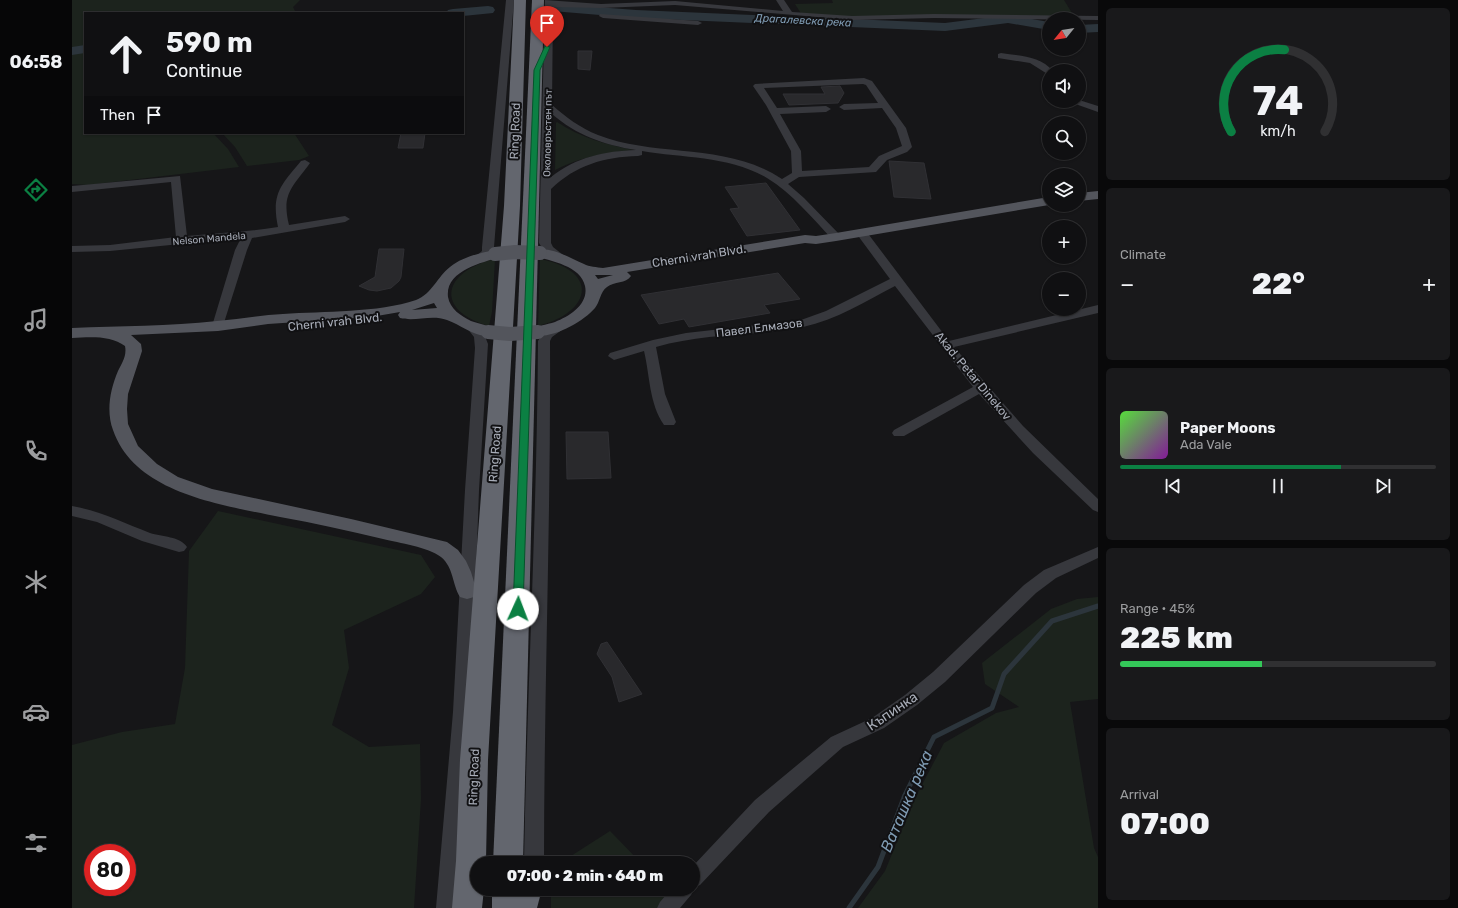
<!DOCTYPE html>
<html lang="en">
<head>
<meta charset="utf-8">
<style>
	body { margin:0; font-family:Rubik,sans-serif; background:#19191b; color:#f1f3f6; height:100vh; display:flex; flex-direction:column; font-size:15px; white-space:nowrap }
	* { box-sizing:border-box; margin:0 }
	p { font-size:13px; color:#9c9d9f }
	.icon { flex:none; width:22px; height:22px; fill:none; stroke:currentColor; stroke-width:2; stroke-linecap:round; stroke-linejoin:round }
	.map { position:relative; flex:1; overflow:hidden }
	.drawer { display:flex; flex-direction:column; gap:8px; padding:8px; background:#09090a; width:360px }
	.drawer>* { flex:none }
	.guide { position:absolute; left:12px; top:12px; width:380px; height:122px; border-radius:0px; box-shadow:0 1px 3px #0004,0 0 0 1px #303032; background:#101012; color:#f1f3f6; overflow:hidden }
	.needle { width:26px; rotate:240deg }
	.controls { position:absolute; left:970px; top:12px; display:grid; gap:8px }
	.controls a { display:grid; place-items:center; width:44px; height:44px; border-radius:50%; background:#101012; box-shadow:0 1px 3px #0004,0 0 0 1px #303032; font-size:20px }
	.speed { position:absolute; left:12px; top:844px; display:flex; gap:8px; font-size:20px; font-weight:700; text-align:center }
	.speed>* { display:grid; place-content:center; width:52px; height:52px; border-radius:50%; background:#101012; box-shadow:0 1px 3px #0004,0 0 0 1px #303032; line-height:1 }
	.speed .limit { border:6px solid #d22; background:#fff; color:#111 }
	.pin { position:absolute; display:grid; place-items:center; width:34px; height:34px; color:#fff; margin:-41px -17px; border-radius:50% 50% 50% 0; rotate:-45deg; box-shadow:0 0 4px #0007 }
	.pin .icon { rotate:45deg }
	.me { position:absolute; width:44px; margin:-22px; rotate:2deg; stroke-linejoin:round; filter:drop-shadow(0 0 3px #0008) }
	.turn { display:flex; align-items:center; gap:14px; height:84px; padding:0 16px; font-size:18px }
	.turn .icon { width:52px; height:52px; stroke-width:2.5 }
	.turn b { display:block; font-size:28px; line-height:34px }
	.then { display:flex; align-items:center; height:38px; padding:0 16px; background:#0003; gap:8px; font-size:15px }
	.big { font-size:30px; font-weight:800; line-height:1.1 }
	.drawer .tile { flex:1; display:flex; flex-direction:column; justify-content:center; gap:6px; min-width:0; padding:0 14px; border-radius:6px; background:#19191b }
	.drawer .dial { align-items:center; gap:0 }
	.dial svg { height:104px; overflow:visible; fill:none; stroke:#303032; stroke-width:7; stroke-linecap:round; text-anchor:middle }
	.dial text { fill:#f1f3f6; stroke:none }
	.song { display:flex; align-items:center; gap:12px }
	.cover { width:48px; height:48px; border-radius:6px; background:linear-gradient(135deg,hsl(110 70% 55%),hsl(290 70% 35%)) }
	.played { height:4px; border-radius:2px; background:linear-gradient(90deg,#0b8043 70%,#303032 70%) }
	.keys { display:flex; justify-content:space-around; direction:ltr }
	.heat { display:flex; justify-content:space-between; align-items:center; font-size:22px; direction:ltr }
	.charge { height:6px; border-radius:3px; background:linear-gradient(90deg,#34c759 45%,#303032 0) }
	.trip { position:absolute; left:398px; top:856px; width:230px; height:40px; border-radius:20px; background:#101012; box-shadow:0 1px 3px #0004,0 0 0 1px #303032; font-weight:800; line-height:40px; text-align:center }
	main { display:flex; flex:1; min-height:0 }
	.tabs { display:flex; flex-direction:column; width:72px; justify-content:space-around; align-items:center; background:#060607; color:#9c9d9f }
	.tabs .icon { width:28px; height:28px }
	.tabs .active { color:#0b8043 }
	.tabs b { font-size:18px; color:#f1f3f6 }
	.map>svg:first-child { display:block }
</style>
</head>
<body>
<main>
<nav class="tabs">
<b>06:58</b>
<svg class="icon active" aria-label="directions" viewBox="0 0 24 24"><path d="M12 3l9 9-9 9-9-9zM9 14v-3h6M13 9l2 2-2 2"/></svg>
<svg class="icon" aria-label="music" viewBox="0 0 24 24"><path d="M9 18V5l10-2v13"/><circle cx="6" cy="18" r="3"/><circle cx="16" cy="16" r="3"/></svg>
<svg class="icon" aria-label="phone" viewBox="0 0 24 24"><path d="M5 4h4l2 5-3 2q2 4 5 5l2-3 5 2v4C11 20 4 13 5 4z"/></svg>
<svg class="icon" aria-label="climate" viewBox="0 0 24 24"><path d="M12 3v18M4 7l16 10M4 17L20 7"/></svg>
<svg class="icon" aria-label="car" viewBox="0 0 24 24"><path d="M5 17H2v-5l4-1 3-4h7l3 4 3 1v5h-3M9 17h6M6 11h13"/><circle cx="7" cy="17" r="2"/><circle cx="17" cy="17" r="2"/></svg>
<svg class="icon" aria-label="filters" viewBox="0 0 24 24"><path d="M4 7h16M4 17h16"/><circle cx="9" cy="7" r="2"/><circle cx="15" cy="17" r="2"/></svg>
</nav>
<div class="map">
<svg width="1026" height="908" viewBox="0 0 1026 908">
	<rect width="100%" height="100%" fill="#161618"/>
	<g fill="#1c231d" fill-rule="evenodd">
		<path d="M0,0H228L221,7L224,13H13V133H141L156,149L167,167L16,185L0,184Z"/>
		<path d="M760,0H992L1003,18C912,17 821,19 730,15L723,4L761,3Z"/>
		<path d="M485,122C509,138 533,144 561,150C532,153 509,157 483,170L484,123Z"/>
		<path d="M150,133H222L237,156L227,160L175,166L163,147Z"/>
		<path d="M423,259L420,312L417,326C361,310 371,271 423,259Z"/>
		<path d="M468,259C528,271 520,312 466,326Z"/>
		<path d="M146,511L349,555L363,577L349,594L272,630L277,668L260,725L297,747L348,744L349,799L342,908H0V745L50,732L103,724L113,668L117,551ZM21,853H55V887H21Z"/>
		<path d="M1026,597V699L998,702L1022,848L1026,857V908H786L813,871L842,800L872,743L924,713L947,707L913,684L910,663L979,609L1005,599Z"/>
		<path d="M538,831L569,863H488Z"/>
		<path d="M479,889H593L598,894L585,908H479Z"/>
	</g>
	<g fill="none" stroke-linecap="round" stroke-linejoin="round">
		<path stroke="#2c353c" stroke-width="5" d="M777,908L806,867L833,795L862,737L920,708L932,674L980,621L1026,606"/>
		<g fill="#2c353c" fill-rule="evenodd">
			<path d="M485,4L564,10L873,23L936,15L977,22V30L936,23L873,31L564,18L480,11L478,8L480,5Z"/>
			<path d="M416,6L421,7L423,10L421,13L391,16V13H374L376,10L381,9Z"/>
			<path d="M1026,24V32L1007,33V25Z"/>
			<path d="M13,45V53L0,55V47Z"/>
		</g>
	</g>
	<g fill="#29292c" stroke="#303034">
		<path d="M506,51H520L518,70L506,69Z"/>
		<path d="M768,86L772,93L766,103L717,105L711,94H753L749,87Z"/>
		<path d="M329,133H353L351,148H326Z"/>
		<path d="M817,161L852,163L859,199L822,197Z"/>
		<path d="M694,183L728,230L675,236L658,209L667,208L653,187Z"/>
		<path d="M307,249H332L329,277L327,281L319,288L305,291L297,290L287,286L303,277Z"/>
		<path d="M706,273L728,299L692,305L698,313L617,327L612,319L587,324L569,295Z"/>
		<path d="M494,432H536L539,478L495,479Z"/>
		<path d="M535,642L570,694L547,702L540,677L525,654L529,644Z"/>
	</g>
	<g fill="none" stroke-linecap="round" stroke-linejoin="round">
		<g fill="#37383d" fill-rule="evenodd">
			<path d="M434,0H442L422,247L419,254L409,260L403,257L410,251V247Z"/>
			<path d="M473,0L529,4L603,1L711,11L704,0H712L720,12L780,16L862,14L1026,16V20L862,18L780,20L603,5L529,8L481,7L480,105C494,117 508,128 526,135C585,158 655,142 710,179L720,173L719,151L694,105L681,86L683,84L792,78L800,81L834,128L840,147L835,152L815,160L804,172L727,177L716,184L732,198L768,235L770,237L764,240L760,239C740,218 721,194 695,178C658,156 611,158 570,151V155L566,156C532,157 504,165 479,189V243L481,247L495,258L489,261L472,251L467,243ZM791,84L794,85L806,103L772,104L767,107L772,110L810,108L824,128L830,146L807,156L797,167L730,171L729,151L708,114L754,112L759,109L754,106L705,108L692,88ZM480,114C504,135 532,145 564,150C533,151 504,157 479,177Z"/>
			<path d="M528,14L626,21L630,23L626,25L531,18L527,16Z"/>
			<path d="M929,53C948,56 968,56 981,71H977V75L958,63L926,58V54Z"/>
			<path d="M1007,100L1026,106V112L995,101Z"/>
			<path d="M233,160L238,163C221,187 209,193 217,225L273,216L278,219L273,222L180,238L175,250L150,329H142L140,326L163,250L169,238L38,251L0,252V246L38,245L104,237L99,182L0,192V186L108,176L115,236C146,233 176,232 206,227C199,194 209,185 229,161Z"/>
			<path d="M790,230L794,231L877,341L1026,305V313L882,347L951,426L1026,499V512L1021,510L961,453L907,394L832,436H822L820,433L822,430L901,387L823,286C794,301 764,320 731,327C683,336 631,333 584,347L593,394L604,422L602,425H592C577,403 578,376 572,351L542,360L536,356L538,353L581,340L614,333L729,320L754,311L818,279L784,233Z"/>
			<path d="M488,323L494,327L480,337L478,341C479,515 472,689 472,863H452C455,689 465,515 466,341L471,332Z"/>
			<path d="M401,324L411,331L416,344L407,490L399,712L384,908H364L381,712L393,490L403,348L402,337L395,328Z"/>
			<path d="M0,506C28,511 52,523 78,533C90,537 108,536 115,547L112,551L107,552L70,541L25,522L0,516Z"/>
			<path d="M1026,547V558L984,578L964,593L873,682L845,705L812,728L771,747L697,812L628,885L621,888L622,889L619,895L608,908H585L588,902L599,889H621V866L683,800L759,737L800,718L833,695L861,672L952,585L972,570Z"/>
		</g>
		<g fill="#53555c" fill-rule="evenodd">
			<path d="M1026,191V199L1007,201V193Z"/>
			<path d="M977,197V205L764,241L744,244L733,243L555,272L559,276C554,284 542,281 535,287C528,292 528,302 523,308C511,322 479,340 460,335L458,332C463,325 475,325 483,322C498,316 517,304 513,286C509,266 479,261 463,256L461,253L463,250C479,246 498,258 512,264C517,267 525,267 531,268L733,235L744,236L764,233ZM523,275H541L526,279Z"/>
			<path d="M423,250L428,251L430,254L428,257C409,263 373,271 376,297C378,309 389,316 399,321C407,324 419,325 424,332L422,335C405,340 390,325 375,320C359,314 344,322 328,318L326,315L328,312L299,317L196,324L146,331L59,335L69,344L70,351L56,394L55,409L56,424L66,446L85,464L106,477L140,489L279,519L375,542L386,550L394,561L399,572L405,592L402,597L395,599L388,597C380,584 382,568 369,557C356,547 327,543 311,539C277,531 242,523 208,517C151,505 63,494 41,430C34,411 38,390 46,371C50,363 55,356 53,346C39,335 17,337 0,338V328C48,326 97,326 145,321C167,319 189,315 211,314C252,311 306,313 344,300C360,294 365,277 378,267C390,257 408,253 423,250ZM362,303L365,308L340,310Z"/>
		</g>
		<g fill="#63666e" fill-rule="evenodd">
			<path d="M442,0H454L448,206L416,760L414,861L413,863H405V889H412L410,908H380L384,861L388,760L432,206Z"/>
			<path d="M460,0H472L451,863H421Z"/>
			<path d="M420,889H470L465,908H420Z"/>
		</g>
		<g stroke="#53555c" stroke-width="14">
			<path d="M423,254L443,252L468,253"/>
			<path d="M416,332L438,334L466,332"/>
		</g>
	</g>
	<path fill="#0b8043" stroke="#07532c" d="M473,46L478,47L468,70L451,609L446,613L441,609L462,70Z"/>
	<g text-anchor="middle" stroke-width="4" stroke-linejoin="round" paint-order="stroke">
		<g font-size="10" fill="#a8adb8" stroke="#111113">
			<text transform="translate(475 133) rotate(-89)" y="4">Околовръстен път</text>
			<text transform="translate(137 238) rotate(-5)" y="4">Nelson Mandela</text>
		</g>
		<g font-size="11" font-style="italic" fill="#7f9bb3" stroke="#111113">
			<text transform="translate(731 20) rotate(3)" y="4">Драгалевска река</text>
		</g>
		<g font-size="12" fill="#a8adb8" stroke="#111113">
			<text transform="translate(443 131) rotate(-88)" y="4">Ring Road</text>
			<text transform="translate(627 256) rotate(-9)" y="4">Cherni vrah Blvd.</text>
			<text transform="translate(263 322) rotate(-6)" y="4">Cherni vrah Blvd.</text>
			<text transform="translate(687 328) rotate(-7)" y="4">Павел Елмазов</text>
			<text transform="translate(901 376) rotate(50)" y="4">Akad. Petar Dinekov</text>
			<text transform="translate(423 454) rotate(-86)" y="4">Ring Road</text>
			<text transform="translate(402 777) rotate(-88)" y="4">Ring Road</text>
		</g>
		<g font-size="14" fill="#a8adb8" stroke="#111113">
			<text transform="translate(820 711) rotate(-34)" y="5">Къпинка</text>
		</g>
		<g font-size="16" font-style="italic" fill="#7f9bb3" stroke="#111113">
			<text transform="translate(834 801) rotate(-67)" y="6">Ваташка река</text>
		</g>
	</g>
</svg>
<div class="controls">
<a><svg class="needle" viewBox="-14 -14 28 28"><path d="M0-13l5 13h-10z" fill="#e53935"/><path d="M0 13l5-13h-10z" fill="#9c9d9f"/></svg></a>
<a><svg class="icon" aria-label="sound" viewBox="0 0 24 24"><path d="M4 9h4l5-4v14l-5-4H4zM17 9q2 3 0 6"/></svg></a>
<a><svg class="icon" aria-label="search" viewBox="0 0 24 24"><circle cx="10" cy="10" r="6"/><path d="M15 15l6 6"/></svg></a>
<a><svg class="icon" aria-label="layers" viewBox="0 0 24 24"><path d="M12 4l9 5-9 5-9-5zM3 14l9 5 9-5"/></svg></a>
<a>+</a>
<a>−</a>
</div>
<div class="speed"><div class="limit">80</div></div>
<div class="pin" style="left:475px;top:47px;background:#d93025"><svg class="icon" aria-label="arrive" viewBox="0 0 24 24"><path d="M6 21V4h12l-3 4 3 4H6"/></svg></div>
<svg class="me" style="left:446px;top:609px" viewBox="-20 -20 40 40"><circle r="19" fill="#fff"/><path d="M0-13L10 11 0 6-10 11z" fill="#0b8043"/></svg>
<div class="trip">07:00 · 2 min · 640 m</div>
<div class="guide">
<div class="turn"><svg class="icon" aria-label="ahead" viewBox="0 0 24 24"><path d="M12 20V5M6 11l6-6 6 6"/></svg><div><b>590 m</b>Continue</div></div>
<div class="then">Then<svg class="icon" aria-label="arrive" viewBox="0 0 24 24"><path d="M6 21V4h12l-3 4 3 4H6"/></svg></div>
</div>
</div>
<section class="drawer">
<div class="tile dial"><svg viewBox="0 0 100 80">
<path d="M14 69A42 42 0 1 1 86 69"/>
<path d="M14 69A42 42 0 0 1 55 6" stroke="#0b8043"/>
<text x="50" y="56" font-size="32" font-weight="700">74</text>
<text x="50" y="72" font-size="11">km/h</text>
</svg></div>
<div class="tile"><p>Climate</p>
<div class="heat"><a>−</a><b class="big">22°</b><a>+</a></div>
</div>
<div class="tile">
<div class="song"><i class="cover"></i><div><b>Paper Moons</b><p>Ada Vale</p></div></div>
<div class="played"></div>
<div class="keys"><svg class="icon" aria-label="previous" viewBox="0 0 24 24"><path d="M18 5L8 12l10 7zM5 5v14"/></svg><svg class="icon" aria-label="pause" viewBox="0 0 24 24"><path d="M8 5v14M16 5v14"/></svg><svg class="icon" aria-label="next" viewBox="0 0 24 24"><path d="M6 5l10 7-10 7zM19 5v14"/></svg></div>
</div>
<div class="tile"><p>Range · 45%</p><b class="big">225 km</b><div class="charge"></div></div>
<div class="tile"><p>Arrival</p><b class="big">07:00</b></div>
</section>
</main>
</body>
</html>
